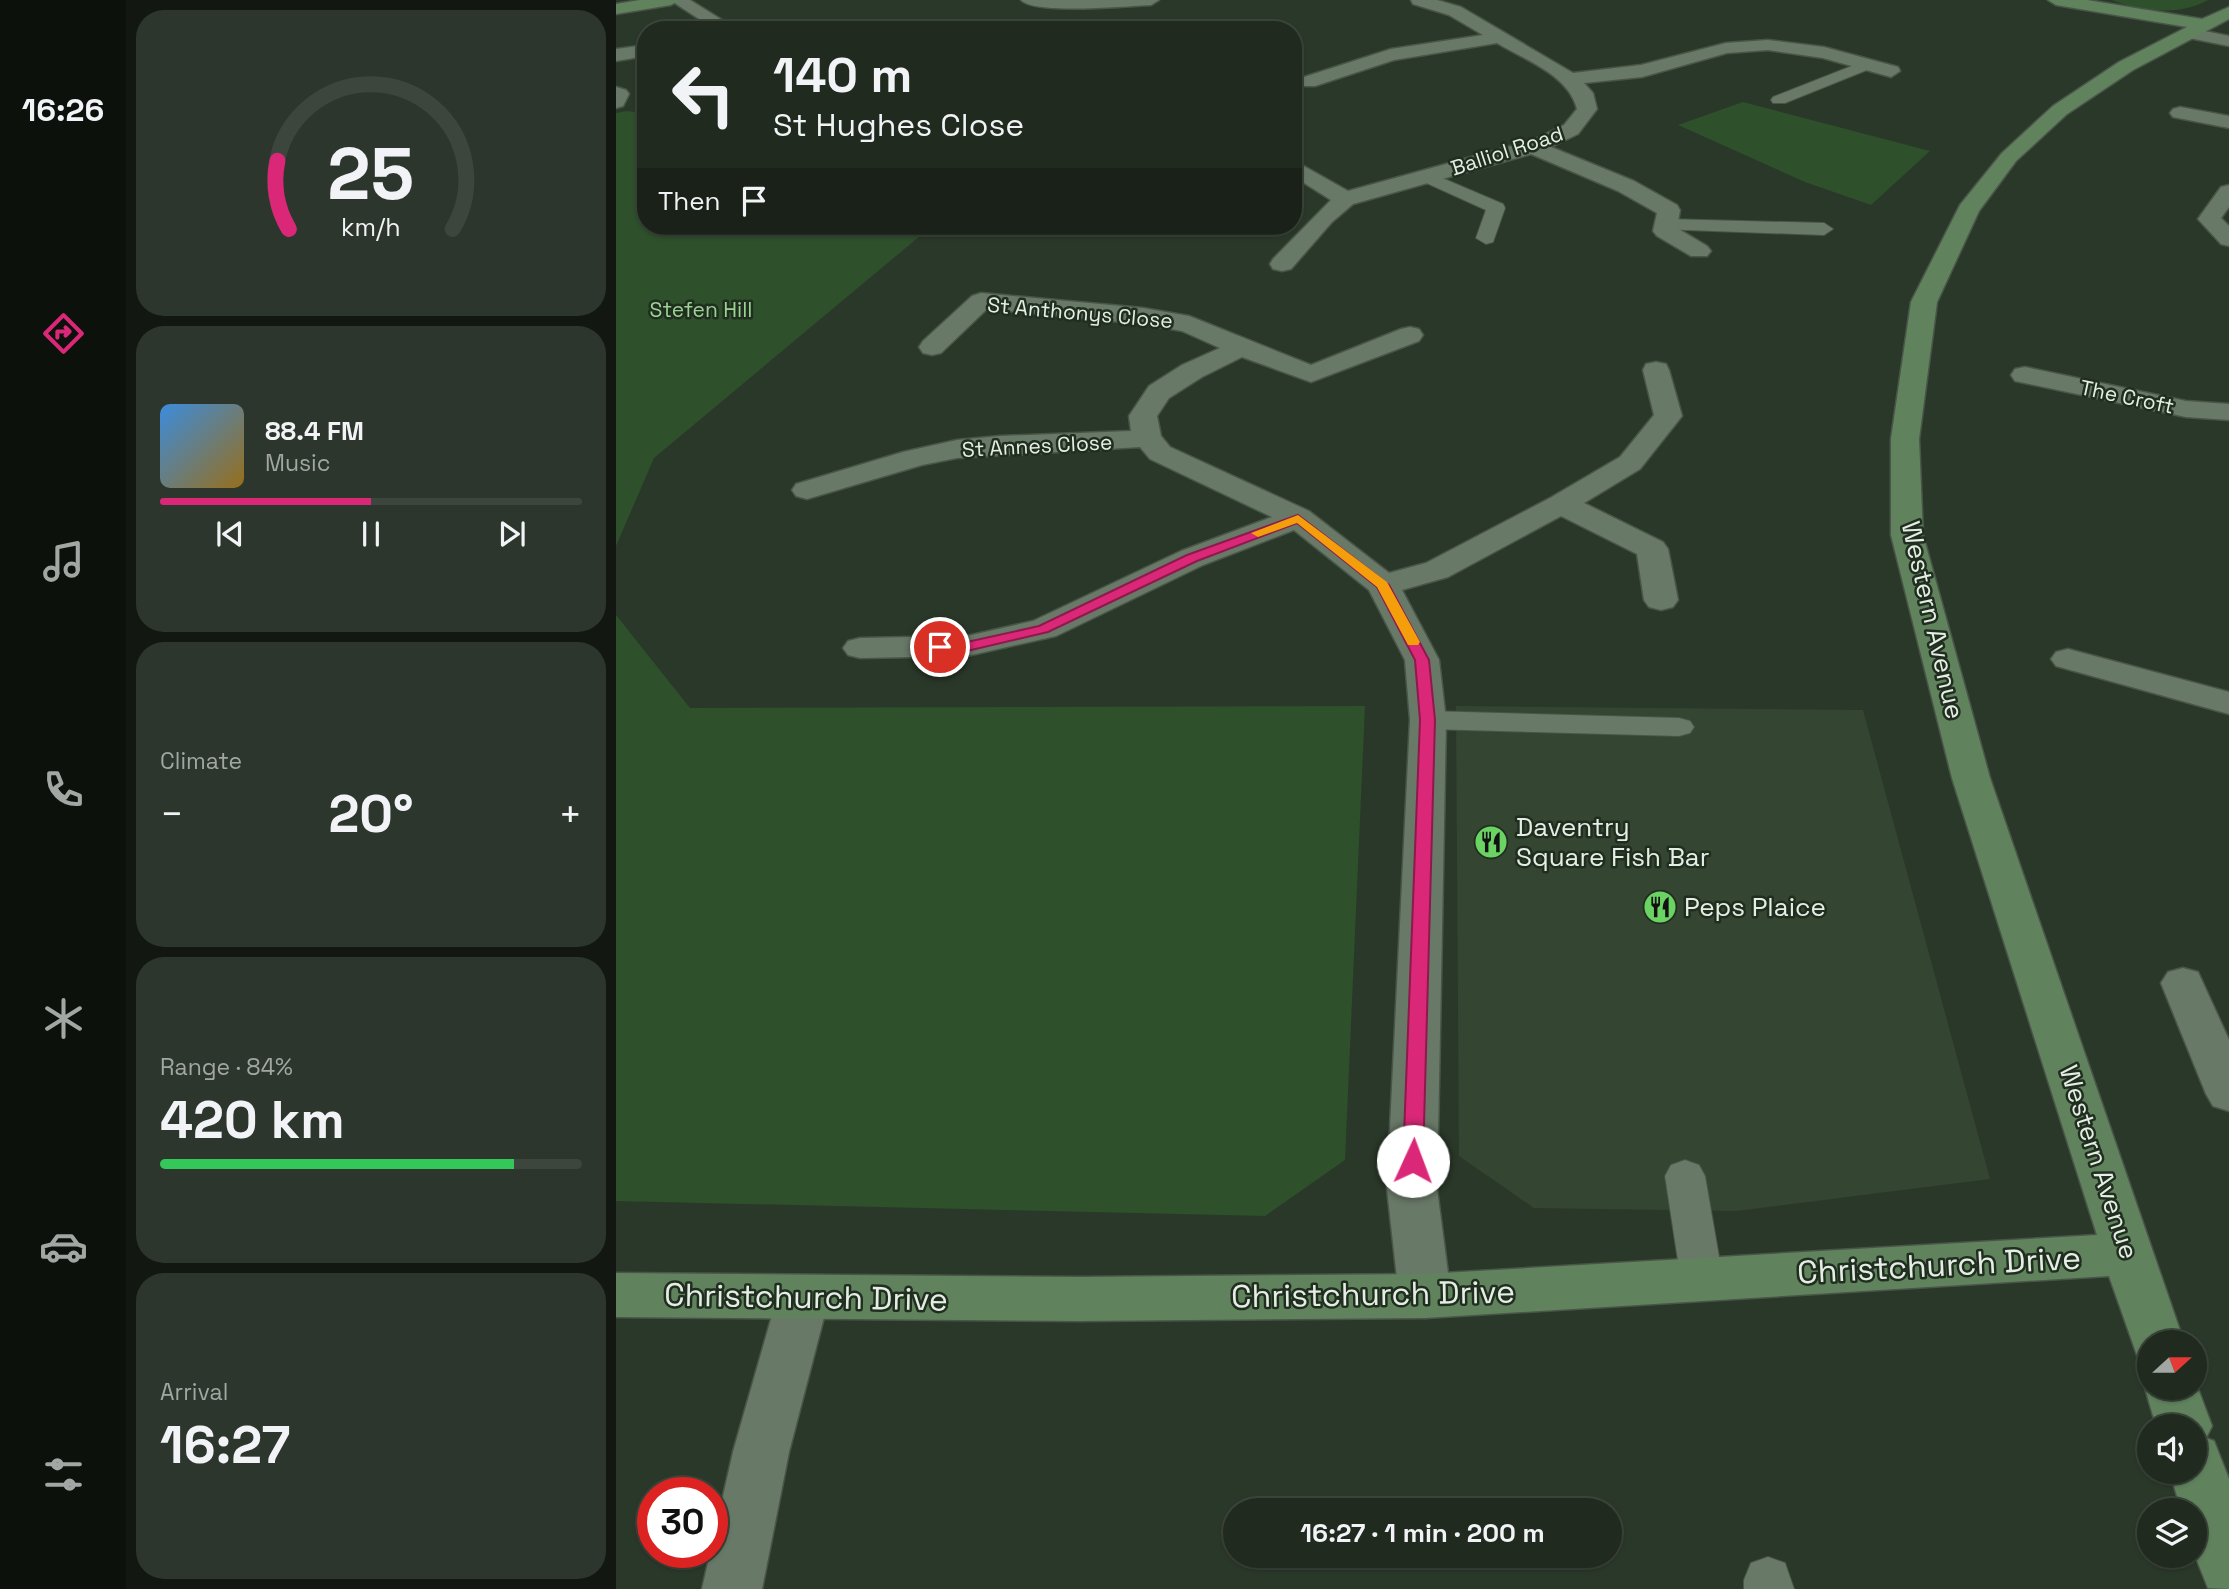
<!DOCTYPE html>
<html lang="en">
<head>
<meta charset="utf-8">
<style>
	body { margin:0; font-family:"Space Grotesk",sans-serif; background:#2d362c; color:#f1f3f6; height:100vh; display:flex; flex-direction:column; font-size:26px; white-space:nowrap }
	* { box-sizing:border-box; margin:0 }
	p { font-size:23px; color:#a2a7a4 }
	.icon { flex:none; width:38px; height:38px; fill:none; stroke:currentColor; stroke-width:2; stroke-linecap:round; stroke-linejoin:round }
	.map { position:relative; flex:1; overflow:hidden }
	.drawer { display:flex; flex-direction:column; gap:10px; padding:10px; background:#121711; width:490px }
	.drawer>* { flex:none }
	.hud { position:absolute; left:21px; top:21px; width:665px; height:214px; border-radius:28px; box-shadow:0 2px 5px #0004,0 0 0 2px #3d463d; background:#202a1f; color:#f1f3f6; overflow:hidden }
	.needle { width:46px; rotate:69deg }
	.fabs { position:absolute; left:1521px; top:1330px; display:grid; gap:14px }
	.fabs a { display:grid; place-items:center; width:70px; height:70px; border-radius:50%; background:#202a1f; box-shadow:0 2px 5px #0004,0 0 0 2px #3d463d; font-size:35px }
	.speed { position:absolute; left:21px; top:1477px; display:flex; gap:14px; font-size:35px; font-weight:700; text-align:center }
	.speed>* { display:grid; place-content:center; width:91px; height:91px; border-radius:50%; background:#202a1f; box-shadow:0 2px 5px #0004,0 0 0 2px #3d463d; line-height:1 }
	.speed .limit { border:10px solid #d22; background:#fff; color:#111 }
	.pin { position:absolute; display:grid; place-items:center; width:60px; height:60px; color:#fff; margin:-30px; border:4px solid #fff; border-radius:50%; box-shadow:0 2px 7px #0007 }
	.me { position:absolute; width:77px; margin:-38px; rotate:2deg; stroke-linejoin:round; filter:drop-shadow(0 0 5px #0008) }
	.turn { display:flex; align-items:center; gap:24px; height:147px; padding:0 21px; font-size:32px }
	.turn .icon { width:91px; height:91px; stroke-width:2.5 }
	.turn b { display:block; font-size:49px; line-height:60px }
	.then { display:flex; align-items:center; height:66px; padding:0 21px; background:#0003; gap:14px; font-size:26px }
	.big { font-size:52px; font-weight:600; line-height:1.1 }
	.drawer .widget { flex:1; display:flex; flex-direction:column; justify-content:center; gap:10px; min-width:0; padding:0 24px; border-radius:28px; background:#2d362c }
	.drawer .dial { align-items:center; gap:0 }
	.dial svg { height:182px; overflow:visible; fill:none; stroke:#3d463d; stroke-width:7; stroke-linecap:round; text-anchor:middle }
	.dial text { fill:#f1f3f6; stroke:none }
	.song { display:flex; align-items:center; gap:21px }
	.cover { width:84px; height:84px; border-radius:10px; background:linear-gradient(135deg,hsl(210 70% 55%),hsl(40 70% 35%)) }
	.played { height:7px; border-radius:4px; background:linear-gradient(90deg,#db2777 50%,#3d463d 50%) }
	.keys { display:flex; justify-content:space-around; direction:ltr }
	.heat { display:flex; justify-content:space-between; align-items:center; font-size:38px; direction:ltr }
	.charge { height:10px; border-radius:5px; background:linear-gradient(90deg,#34c759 84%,#3d463d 0) }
	.trip { position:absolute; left:607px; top:1498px; width:399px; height:70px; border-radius:35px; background:#202a1f; box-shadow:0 2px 5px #0004,0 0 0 2px #3d463d; font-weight:600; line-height:70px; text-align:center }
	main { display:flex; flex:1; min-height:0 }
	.tabs { display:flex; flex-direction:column; width:126px; justify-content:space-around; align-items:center; background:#0d110c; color:#a2a7a4 }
	.tabs .icon { width:49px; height:49px }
	.tabs .current { color:#db2777 }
	.tabs b { font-size:32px; color:#f1f3f6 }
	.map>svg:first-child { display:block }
</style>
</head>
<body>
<main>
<nav class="tabs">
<b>16:26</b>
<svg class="icon current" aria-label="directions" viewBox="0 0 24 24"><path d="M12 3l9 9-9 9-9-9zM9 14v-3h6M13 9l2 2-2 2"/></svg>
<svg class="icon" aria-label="music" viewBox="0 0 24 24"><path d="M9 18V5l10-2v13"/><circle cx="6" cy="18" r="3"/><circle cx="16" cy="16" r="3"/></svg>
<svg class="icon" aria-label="phone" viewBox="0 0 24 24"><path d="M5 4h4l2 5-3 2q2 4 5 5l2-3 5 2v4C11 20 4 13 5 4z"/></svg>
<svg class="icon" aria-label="climate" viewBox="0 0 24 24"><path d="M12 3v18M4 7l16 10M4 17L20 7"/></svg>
<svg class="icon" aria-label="car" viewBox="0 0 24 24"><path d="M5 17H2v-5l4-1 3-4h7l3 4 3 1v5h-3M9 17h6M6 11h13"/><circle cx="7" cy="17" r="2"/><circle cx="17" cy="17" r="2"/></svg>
<svg class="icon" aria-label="filters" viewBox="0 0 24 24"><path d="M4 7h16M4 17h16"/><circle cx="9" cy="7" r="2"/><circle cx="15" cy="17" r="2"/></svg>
</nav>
<section class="drawer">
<div class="widget dial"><svg viewBox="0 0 100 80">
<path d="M14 69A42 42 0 1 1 86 69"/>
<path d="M14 69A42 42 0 0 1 9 39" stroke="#db2777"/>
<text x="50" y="56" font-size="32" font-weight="700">25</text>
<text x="50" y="72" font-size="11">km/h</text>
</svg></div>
<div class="widget">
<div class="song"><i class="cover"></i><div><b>88.4 FM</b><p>Music</p></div></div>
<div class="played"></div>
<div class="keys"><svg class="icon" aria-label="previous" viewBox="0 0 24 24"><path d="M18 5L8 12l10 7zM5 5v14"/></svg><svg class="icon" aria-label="pause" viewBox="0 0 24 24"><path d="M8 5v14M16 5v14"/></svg><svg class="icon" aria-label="next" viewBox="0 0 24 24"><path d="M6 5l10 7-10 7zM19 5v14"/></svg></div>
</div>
<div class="widget"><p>Climate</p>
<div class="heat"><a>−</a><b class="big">20°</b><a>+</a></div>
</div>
<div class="widget"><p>Range · 84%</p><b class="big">420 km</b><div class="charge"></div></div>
<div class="widget"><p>Arrival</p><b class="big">16:27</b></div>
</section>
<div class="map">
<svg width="1613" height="1589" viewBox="0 0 1613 1589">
	<rect width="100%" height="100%" fill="#2a3829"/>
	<path fill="#344632" d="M840,706L1247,710L1374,1179L1120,1211L918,1208L843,1156Z"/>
	<g fill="#2e502b">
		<path d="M1496,0H1592C1564,16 1525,12 1496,0Z"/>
		<path d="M1127,102L1314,151L1255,205L1189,182L1062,125Z"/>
		<path d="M10,111L30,113V226H316L38,458L0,546V113Z"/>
		<path d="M0,615L74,708L749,706L729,1160L649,1216L0,1201Z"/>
	</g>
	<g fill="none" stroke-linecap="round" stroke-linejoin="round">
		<defs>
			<g id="lane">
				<path d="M1251,60L1259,65L1256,68L1169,103H1157L1155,100L1157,97Z"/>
				<path d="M812,172L887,204L889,208L877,242L870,244L860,238L870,210L806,181L803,177Z"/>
				<path d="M1050,219L1208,223L1217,229L1208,235L1043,229L1041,225L1043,221Z"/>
				<path d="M812,711L1063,718L1074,721L1078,727L1074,733L1063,736L812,729L801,726L797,720L801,714Z"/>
				<path d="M1069,1160L1083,1165L1089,1176L1107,1280L1101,1292L1086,1297L1071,1292L1065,1280L1049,1176L1055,1165Z"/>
				<path d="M1152,1557L1169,1563L1178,1589H1128V1580L1135,1563Z"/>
			</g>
			<g id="street">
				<path d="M54,0H74L122,30H100Z"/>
				<path d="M405,0H543L535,5C511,6 419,15 405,0Z"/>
				<path d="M795,0H821L845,7L957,73L1025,65L1110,43L1152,40L1208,47L1282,67L1284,71L1275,77L1207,58L1152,50L1111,53L1026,77L968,83L977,93L981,109L962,134L935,147L1018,181L1061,205L1064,210L1061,228L1091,246L1095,251L1091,256H1075L1041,236L1037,231L1041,213L1002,191L915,154L737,204L716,222L675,269L666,271L657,269L654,264L657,259L715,200L677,176V160L732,191L917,140L948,125L961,109C953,75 909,60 881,43L778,60L699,86H685L682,82L685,78L775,49L867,35L833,15L797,4Z"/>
				<path d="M1574,28L1613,36V46L1568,37L1565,33Z"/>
				<path d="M30,45V56L0,61V49Z"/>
				<path d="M0,87L10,90L13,94L7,106L0,108Z"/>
				<path d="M1564,107L1613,116V128L1557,117L1554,113L1557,109Z"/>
				<path d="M1613,185V207L1605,218L1613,226V246L1605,244L1582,219L1605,187Z"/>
				<path d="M365,293L527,308L573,316L695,365L785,329L794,327L803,329L807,335L803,341L695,382L626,357L586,377L553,398L541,416L545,436L554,447L693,511L773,573L810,563L934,498L1004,457L1038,415L1027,370L1030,364L1040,362L1050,364L1053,370L1066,416L1024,469L968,503L1047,542L1052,549L1062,600L1057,607L1045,610L1033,607L1028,600L1021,554L945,516L832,577L786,590L823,660L830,720L821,1189L835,1296L827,1311L809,1318L791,1311L783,1296L771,1189L794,720L789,660L753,590L678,530L587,565L440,636L351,656L244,658L232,655L227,648L232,641L244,638L351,636L417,621L565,551L656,517L534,459L524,447L341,458L306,465L191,499L180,496L176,490L180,484L287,452L341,440L384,436L515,431L513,416L533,386L566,365L604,348L566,331L527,324L371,309L325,353L316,355L307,353L303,347L307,341L356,296Z"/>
				<path d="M1409,367L1570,401L1613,404V420L1570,417L1399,381L1395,375L1399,369Z"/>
				<path d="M1452,649L1613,692V714L1440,666L1435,659L1440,652Z"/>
				<path d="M1567,968L1582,972L1613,1040V1111L1597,1106L1590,1094L1545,983L1552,972Z"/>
				<path d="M187,1276L205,1283L213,1298L173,1452L146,1589H86L117,1452L161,1298L169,1283Z"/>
			</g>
			<g id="secondary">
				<path d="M24,0H63L55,5L0,14V4Z"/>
				<path d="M1432,0H1471L1586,19L1613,7V19L1517,70L1451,114L1400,161L1363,211L1321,302L1303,439L1307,535L1374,778L1568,1342H1533V1362L1522,1358L1493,1276L809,1318L464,1321L0,1317V1273L464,1277L809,1274L1481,1235L1336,778L1275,535V439L1295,302L1344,205L1386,153L1437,106L1503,62L1571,27L1440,5Z"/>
				<path d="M1578,1378L1596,1426L1590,1438L1598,1441L1613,1479V1589L1592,1588L1578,1553V1510H1565L1554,1472H1578V1426H1540L1529,1388L1533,1379V1388H1578Z"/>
			</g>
		</defs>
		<use href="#lane" stroke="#495548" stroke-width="2"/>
		<use href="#street" stroke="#495548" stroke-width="3"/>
		<use href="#secondary" stroke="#495548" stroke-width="3"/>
		<use href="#lane" fill="#697968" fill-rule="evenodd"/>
		<use href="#street" fill="#697968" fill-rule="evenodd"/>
		<use href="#secondary" fill="#60835d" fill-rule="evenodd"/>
	</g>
	<path fill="#db2777" stroke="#8e194d" stroke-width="2" d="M682,515L773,585L813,660L819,720L807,1161L804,1167L797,1169L790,1167L787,1161L804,720L799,660L761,587L681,523L581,561L432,632L351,651H324L317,647L324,643L351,642L423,626L571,555Z"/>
	<path fill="#f59e0b" d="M682,515L771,582L804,642L802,645H792L761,587L681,523L642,537L635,533Z"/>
	<defs>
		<symbol id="restaurant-disc" viewBox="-11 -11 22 22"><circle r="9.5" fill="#6bd363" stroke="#202e1f"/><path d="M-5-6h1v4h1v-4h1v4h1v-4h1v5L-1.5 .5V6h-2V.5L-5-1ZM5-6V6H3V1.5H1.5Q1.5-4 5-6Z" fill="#111"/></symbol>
	</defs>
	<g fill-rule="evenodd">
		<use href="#restaurant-disc" x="856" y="823" width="38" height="38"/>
		<use href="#restaurant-disc" x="1025" y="888" width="38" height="38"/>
	</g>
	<g text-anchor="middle" stroke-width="5" stroke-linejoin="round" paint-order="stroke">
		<g font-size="21" fill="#e5eee4" stroke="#202e1f">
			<text transform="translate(891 151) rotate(-18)" y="7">Balliol Road</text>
			<text transform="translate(464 313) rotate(5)" y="7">St Anthonys Close</text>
			<text transform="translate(1511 397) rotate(12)" y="7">The Croft</text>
			<text transform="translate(421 446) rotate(-3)" y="7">St Annes Close</text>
		</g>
		<g font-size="21" fill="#9ad394" stroke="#202e1f">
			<text x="85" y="317">Stefen Hill</text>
		</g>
		<g font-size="26" fill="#e5eee4" stroke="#202e1f">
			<text transform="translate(1317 620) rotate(77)" y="9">Western Avenue</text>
			<text transform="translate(1483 1162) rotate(72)" y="9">Western Avenue</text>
		</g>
		<g font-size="26" fill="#e5eee4" stroke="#202e1f" text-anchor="start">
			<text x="900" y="836">Daventry<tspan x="900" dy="30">Square Fish Bar</tspan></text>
			<text x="1068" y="916">Peps Plaice</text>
		</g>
		<g font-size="32" fill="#e5eee4" stroke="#202e1f">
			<text transform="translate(1323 1265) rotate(-3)" y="11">Christchurch Drive</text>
			<text transform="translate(757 1294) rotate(-1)" y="11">Christchurch Drive</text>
			<text transform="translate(190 1297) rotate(1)" y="11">Christchurch Drive</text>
		</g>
	</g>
</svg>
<div class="fabs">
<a><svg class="needle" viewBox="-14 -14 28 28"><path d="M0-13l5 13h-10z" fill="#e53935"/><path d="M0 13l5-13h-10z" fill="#a2a7a4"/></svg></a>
<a><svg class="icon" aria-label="sound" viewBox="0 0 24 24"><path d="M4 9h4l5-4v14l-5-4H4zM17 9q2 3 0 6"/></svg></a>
<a><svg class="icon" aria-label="layers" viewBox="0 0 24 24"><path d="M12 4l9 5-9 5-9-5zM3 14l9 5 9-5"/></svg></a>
</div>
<div class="speed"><div class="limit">30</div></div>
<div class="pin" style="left:324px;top:647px;background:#d93025"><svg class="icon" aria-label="arrive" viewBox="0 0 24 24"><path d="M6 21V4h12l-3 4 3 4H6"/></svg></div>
<svg class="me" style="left:797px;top:1161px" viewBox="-20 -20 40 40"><circle r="19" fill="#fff"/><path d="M0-13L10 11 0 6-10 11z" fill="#db2777"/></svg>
<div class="trip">16:27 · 1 min · 200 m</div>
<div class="hud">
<div class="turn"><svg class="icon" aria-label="left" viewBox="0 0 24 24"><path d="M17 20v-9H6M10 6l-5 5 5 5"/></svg><div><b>140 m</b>St Hughes Close</div></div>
<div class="then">Then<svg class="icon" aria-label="arrive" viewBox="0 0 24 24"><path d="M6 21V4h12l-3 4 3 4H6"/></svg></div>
</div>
</div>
</main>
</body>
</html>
